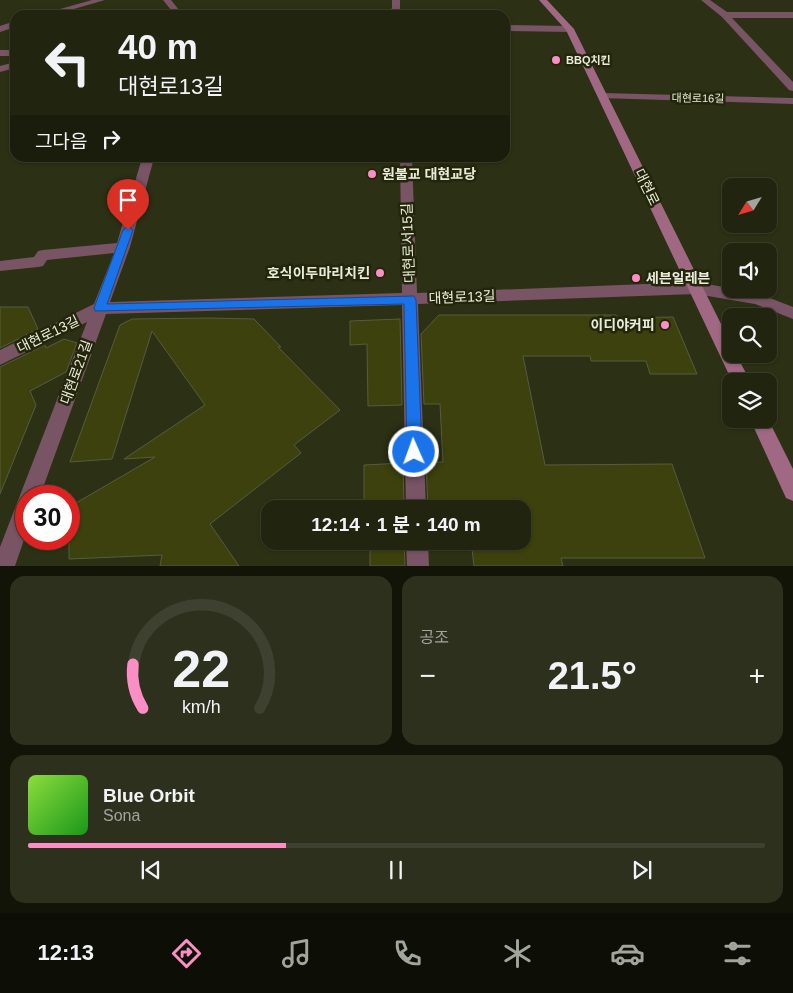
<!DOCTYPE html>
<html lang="ko">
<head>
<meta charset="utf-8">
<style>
	body { margin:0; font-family:Arial,"Noto Sans KR",sans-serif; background:#2d301d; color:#f1f3f6; height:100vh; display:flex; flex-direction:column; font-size:19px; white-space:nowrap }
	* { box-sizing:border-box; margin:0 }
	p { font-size:16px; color:#a2a49e }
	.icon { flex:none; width:28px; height:28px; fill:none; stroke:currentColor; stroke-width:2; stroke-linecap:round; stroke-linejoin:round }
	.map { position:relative; height:566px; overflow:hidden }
	.details { display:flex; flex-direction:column; gap:10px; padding:10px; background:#121408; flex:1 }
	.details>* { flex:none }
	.guide { position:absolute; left:10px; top:10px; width:500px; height:152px; border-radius:15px; box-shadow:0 1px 4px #0004,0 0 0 1px #3e412f; background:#21240f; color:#f1f3f6; overflow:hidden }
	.needle { width:32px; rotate:233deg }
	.controls { position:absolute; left:722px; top:178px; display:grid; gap:10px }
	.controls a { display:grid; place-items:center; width:55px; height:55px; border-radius:10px; background:#21240f; box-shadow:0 1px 4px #0004,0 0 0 1px #3e412f; font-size:25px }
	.speed { position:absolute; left:15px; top:485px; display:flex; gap:10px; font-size:25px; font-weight:700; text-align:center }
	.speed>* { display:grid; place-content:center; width:65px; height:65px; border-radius:50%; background:#21240f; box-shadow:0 1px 4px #0004,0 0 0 1px #3e412f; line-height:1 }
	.speed .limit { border:8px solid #d22; background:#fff; color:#111 }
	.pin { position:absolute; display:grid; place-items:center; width:42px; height:42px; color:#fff; margin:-51px -21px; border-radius:50% 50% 50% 0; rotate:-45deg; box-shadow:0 0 5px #0007 }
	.pin .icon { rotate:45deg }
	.me { position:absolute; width:55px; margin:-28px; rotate:358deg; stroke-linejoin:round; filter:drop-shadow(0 0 4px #0008) }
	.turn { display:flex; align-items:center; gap:18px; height:105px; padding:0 25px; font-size:22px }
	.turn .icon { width:65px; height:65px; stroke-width:2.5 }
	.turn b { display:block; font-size:35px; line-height:42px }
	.then { display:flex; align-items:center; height:48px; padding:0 25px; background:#0003; gap:10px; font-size:19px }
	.big { font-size:38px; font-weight:700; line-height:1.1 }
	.details .card { flex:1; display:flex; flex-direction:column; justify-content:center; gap:8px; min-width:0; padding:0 18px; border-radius:15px; background:#2d301d }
	.details .dial { align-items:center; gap:0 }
	.dial svg { height:130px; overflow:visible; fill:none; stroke:#3e412f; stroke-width:7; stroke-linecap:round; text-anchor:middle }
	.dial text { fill:#f1f3f6; stroke:none }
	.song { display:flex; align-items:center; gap:15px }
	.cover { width:60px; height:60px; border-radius:8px; background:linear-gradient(135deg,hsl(90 70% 55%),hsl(120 70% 35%)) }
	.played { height:5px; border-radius:2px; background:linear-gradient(90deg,#fb8fc5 35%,#3e412f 35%) }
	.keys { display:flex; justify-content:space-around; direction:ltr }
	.heat { display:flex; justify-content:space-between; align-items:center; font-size:28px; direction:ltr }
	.details .tiles { flex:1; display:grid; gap:10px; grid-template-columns:1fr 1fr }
	.card:last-child { grid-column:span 2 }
	.trip { position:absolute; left:261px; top:500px; width:270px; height:50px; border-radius:15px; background:#21240f; box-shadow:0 1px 4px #0004,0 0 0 1px #3e412f; font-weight:700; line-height:50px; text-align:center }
	.tabs { display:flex; height:80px; justify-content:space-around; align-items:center; background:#0d0e06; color:#a2a49e }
	.tabs .icon { width:35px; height:35px }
	.tabs .active { color:#fb8fc5 }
	.tabs b { font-size:22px; color:#f1f3f6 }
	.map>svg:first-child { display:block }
</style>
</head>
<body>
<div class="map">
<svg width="793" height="566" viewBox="0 0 793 566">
	<rect width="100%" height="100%" fill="#2c3014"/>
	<g fill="#3c410d" stroke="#585c3f">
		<path d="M0,307H28L38,329L0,348Z"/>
		<path d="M439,315H616L617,318L673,317L697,374H650L646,361H591L590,356H523L545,465L672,464L705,558H561L563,566H474L471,541H522V509H428L426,463L443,462L440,404H424L421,334Z"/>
		<path d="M208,318L254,319L281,347H278L340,410L294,445L301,453L210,524L239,566H160L162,555L69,559V507L155,457L124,459L205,405L152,331L112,459L70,462L120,325L132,319Z"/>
		<path d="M400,319L402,405L368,406L367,344L350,345V321Z"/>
		<path d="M64,339L77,343L66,372L30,391L36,405L0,494V367L45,345L46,348Z"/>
		<path d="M403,463L404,509H364V465Z"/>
		<path d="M370,541H404L405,566H370Z"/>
	</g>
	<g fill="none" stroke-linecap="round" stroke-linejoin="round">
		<g fill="#785464" fill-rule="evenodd">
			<path d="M92,0H105L53,15H39Z"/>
			<path d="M163,0H171L183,15H175Z"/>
			<path d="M392,0H400V9L395,15H386L392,8Z"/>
			<path d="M701,0H710L727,12H793V18H732L793,82V91L789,90L722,17Z"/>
			<path d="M15,21V27L0,32V26Z"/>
			<path d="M505,25L570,26L574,29L570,32L505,31Z"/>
			<rect x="0" y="50" width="15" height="6"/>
			<path d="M15,62V68L0,72V66Z"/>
			<path d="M603,93L793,98V104L599,98L598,96Z"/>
			<path d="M142,158H154L130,247L110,302L402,293L400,158H412L417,293L696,282L757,293L793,307V319L755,304L696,294L418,304L426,509H406L402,305L106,314L40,496H26V534L15,566H0V547L87,322L0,365V350L94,304L114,253L47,260L43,266L38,267L0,271V261L34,257L38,251L43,250L117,243Z"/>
			<path d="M406,541H428L429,566H407Z"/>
		</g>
		<g fill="#a16883" fill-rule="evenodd">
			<path d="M539,0H547L574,29L731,344V354H736L750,381H732L566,30Z"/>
			<path d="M750,419H768L793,469V501L786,498Z"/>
		</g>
	</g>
	<path fill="#1a73e8" stroke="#114b97" d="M128,226L133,230L107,304L414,296L416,300L422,452L420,456L414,458L409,456L407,452L404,304L95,311L94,308L123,230Z"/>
	<g fill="#fb8fc5" stroke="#23260a" stroke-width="2">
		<circle cx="556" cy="60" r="5"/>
		<circle cx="372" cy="174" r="5"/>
		<circle cx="380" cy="273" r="5"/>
		<circle cx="636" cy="278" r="5"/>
		<circle cx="665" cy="325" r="5"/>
	</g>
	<g text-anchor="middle" stroke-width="5" stroke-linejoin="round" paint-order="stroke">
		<g font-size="11" font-weight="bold" fill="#e9ecdb" stroke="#23260a" text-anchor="start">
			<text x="566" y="64">BBQ치킨</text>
		</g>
		<g font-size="11" fill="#e9ecdb" stroke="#23260a">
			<text transform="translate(698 98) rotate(1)" y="4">대현로16길</text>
		</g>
		<g font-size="14" font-weight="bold" fill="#e9ecdb" stroke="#23260a" text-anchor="start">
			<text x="382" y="179">원불교 대현교당</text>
			<text x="370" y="278" text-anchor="end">호식이두마리치킨</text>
			<text x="646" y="283">세븐일레븐</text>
			<text x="655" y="330" text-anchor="end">이디야커피</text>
		</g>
		<g font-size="14" fill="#e9ecdb" stroke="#23260a">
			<text transform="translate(647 187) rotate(64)" y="5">대현로</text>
			<text transform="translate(408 243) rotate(-92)" y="5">대현로서15길</text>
			<text transform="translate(462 297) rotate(-2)" y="5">대현로13길</text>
			<text transform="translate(48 334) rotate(-26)" y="5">대현로13길</text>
			<text transform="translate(76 372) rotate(-70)" y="5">대현로21길</text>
		</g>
	</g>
</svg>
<div class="controls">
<a><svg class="needle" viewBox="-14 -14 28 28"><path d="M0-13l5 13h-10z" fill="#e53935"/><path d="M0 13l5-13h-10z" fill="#a2a49e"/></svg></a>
<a><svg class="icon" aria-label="sound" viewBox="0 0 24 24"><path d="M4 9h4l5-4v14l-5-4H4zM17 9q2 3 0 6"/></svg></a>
<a><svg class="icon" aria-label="search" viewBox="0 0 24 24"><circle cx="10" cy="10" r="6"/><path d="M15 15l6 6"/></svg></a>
<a><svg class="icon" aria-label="layers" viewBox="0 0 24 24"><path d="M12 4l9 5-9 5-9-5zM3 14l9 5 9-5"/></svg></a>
</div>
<div class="speed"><div class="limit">30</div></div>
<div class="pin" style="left:128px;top:230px;background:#d93025"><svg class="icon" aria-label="arrive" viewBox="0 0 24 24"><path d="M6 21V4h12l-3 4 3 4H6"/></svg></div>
<svg class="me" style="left:414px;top:452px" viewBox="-20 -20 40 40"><circle r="17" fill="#1a73e8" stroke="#fff" stroke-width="3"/><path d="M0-11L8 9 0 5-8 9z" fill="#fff"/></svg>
<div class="trip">12:14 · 1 분 · 140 m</div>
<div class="guide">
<div class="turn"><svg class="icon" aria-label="left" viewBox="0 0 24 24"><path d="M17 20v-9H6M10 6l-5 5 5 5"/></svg><div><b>40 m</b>대현로13길</div></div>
<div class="then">그다음<svg class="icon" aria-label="right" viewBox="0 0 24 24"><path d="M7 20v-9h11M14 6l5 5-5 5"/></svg></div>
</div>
</div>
<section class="details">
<div class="tiles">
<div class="card dial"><svg viewBox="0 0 100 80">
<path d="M14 69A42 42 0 1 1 86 69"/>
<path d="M14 69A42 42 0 0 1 8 42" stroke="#fb8fc5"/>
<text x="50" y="56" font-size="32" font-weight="700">22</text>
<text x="50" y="72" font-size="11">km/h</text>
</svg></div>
<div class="card"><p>공조</p>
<div class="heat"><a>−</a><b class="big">21.5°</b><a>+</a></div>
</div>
<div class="card">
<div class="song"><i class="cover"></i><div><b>Blue Orbit</b><p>Sona</p></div></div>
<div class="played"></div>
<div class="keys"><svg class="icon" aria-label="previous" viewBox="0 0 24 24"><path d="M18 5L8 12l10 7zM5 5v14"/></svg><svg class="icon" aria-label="pause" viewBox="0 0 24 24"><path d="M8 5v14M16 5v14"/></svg><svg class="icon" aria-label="next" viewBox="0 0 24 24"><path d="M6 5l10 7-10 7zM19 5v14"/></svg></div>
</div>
</div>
</section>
<nav class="tabs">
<b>12:13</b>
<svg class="icon active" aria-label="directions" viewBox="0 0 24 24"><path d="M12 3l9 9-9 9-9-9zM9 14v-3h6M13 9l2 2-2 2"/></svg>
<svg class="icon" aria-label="music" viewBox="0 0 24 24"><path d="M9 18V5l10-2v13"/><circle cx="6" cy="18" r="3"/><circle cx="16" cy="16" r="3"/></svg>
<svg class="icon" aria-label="phone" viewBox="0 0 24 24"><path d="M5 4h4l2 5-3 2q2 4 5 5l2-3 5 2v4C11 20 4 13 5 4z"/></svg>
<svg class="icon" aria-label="climate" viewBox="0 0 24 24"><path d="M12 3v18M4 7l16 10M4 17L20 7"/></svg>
<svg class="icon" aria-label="car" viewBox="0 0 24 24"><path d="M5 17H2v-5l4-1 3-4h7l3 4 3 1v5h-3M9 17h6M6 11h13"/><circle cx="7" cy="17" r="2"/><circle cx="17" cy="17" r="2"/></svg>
<svg class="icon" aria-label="filters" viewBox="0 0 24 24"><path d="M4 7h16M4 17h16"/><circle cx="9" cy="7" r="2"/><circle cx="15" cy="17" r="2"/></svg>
</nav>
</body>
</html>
